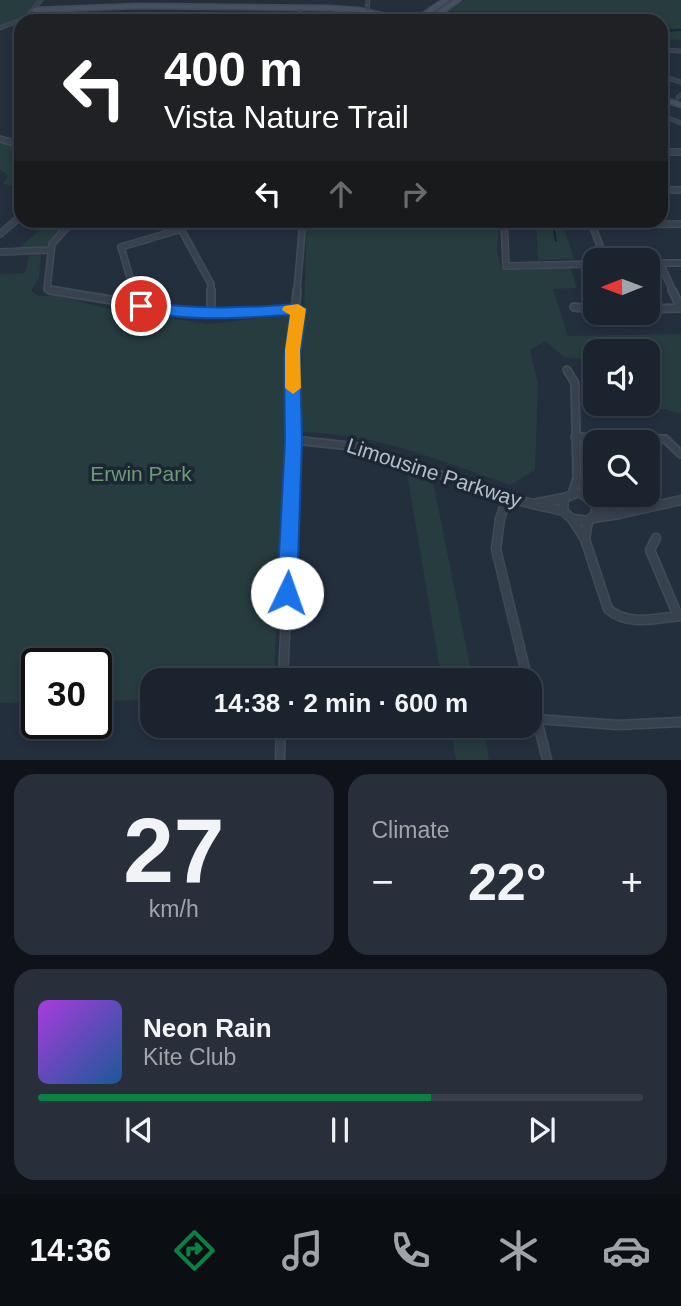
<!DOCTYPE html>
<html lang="en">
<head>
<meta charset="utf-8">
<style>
	body { margin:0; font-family:Helvetica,sans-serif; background:#282f3a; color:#f1f3f6; height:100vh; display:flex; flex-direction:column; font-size:26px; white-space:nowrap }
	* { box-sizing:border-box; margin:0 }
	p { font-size:23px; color:#a0a4aa }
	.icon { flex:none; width:38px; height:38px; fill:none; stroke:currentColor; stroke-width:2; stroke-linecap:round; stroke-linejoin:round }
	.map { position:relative; height:760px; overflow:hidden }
	.drawer { display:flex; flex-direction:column; gap:14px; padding:14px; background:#0f1319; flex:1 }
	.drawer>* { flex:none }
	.banner { position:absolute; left:14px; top:14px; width:654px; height:214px; border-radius:21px; box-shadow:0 4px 10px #0003,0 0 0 2px #39404a; background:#202124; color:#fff; overflow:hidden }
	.needle { width:46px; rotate:269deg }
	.buttons { position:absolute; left:583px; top:248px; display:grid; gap:14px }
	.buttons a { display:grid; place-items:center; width:77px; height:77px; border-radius:14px; background:#1b232e; box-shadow:0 4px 10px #0003,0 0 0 2px #39404a; font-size:35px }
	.speed { position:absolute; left:21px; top:648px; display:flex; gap:14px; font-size:35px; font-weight:700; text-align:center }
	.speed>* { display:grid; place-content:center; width:91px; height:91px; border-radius:50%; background:#1b232e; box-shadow:0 4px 10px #0003,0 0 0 2px #39404a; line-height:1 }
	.speed .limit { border:4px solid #111; border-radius:10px; background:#fff; color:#111 }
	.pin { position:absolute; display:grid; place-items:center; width:60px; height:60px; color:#fff; margin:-30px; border:4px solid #fff; border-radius:50%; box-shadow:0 2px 7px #0007 }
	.me { position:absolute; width:77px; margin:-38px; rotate:3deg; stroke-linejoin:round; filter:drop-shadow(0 0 5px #0008) }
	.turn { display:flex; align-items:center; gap:24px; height:147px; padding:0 35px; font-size:32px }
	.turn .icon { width:91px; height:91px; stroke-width:2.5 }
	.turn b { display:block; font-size:49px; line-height:60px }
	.lanes { display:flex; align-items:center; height:66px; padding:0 35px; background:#0003; justify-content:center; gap:35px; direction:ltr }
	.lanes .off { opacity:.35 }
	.big { font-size:52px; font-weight:700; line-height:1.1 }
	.drawer .card { flex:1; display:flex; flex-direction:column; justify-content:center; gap:10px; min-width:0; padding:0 24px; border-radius:21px; background:#282f3a }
	.drawer .dial { align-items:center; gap:0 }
	.dial b { font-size:91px; line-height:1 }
	.song { display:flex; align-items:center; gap:21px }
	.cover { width:84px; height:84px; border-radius:10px; background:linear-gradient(135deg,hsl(280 70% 55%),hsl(210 70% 35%)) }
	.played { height:7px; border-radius:4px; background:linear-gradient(90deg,#0b8043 65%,#39404a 65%) }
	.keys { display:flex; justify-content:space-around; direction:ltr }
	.heat { display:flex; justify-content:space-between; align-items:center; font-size:38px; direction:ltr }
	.drawer .tiles { flex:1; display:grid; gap:14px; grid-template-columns:1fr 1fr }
	.card:last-child { grid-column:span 2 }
	.trip { position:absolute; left:140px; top:668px; width:402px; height:70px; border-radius:21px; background:#1b232e; box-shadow:0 4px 10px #0003,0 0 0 2px #39404a; font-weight:700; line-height:70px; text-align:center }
	.dock { display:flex; height:112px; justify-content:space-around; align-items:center; background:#0b0e12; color:#a0a4aa }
	.dock .icon { width:49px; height:49px }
	.dock .active { color:#0b8043 }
	.dock b { font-size:32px; color:#f1f3f6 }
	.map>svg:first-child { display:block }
</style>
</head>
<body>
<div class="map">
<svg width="681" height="760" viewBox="0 0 681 760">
	<rect width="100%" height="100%" fill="#242f3e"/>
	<g fill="#263c3f">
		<path d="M0,0H38L26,15L0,26Z"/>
		<path d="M465,0H681V40L662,39V21C642,21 628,13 606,14L610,21H574L560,11H448Z"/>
		<path d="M0,143L21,148V187L3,184L8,176L0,169Z"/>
		<path d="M50,221H66L46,246L18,249Z"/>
		<path d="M307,221H499L497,249L501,268L570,267L577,288L553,289L568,336L681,334V414L664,409H612V404H648V352H595V377L582,375L580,359L564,357L545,341L530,350L538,385L535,470L510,485C438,460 378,434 300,432Z"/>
		<path d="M536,221H561L574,259L538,260Z"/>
		<path d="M41,255L39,278L31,291L39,296H58L109,309L207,324L287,315L292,318L287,355L274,681H152V700L96,701V663H37V702L0,703V274L25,273L29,256Z"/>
		<path d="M406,467L432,477L473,681H442Z"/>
		<path d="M450,726H483L489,760H456Z"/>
	</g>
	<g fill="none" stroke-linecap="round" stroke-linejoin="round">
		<g stroke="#17263c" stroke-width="2">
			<path d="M662,31L681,30"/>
			<path d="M552,220L556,241"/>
		</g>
		<defs>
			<g id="street-far3">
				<path d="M300,7L301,21"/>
				<path d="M367,11L368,0"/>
				<path d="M635,19L637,21"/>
				<path d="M123,20L143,21"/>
				<path d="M0,28L26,18L41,0"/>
				<path d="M662,50L681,51"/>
				<path d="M662,76L681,82"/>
				<path d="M678,97L681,95"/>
				<path d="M662,116L681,123"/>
			</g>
			<g id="street-far2">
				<path d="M0,139L21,145"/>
				<path d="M662,152H681"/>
				<path d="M662,190H681"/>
				<path d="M176,220L211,284V291"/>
				<path d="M504,220L506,266L595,264"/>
				<path d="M590,220L606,261"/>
				<path d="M593,225L681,224"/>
				<path d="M0,234L21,216"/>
				<path d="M0,252L50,250"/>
				<path d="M648,263H681"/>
				<path d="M660,263L673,291"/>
				<path d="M61,291L47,289L52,244L73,220"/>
				<path d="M128,291L131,281L121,247L182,229"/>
				<path d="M297,291L303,220"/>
			</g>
			<g id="street-far1">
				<path d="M50,290L191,313L240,314L298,309"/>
				<path d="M211,290V314"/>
				<path d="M672,290L681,308"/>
				<path d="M124,303L128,290"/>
				<path d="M574,307L595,310"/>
				<path d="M648,309L681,308"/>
				<path d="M567,370L575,383L577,478"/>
				<path d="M575,437L665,439L681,454"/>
				<path d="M294,440L359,447L508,498"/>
				<path d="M572,494L577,478L588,496"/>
				<path d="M291,498L292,359L297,290"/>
				<path d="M564,498L578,493L589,498"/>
			</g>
			<g id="street">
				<path d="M501,496L533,504"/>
				<path d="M569,496L564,498L563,511L572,519L588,521L595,515L596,506L585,496"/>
				<path d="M507,499L500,519L496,549L528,681"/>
				<path d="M563,511L533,504L564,498"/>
				<path d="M619,514L681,500"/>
				<path d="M593,518L619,514L596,506"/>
				<path d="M572,519L585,539L588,521"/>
				<path d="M656,538L650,550L678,616"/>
				<path d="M585,539L608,609C629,627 656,618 681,616"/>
				<path d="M283,681L291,496"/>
				<path d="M530,691L547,760"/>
				<path d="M537,719L618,725L681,722"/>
				<path d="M280,760L281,726"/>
			</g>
			<g id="secondary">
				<path d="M442,0H449L419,21H404L359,12L329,10L138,8L34,12L31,10L34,8L138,4L329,6L359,8L413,20Z"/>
				<path d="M454,0H461L432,21H425Z"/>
				<path d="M662,97L681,103V107L662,101Z"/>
			</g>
		</defs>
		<use href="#street-far3" stroke="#414a57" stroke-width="5"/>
		<use href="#street-far2" stroke="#414a57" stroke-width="8"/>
		<use href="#street-far1" stroke="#414a57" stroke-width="10"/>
		<use href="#street" stroke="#414a57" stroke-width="11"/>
		<use href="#secondary" stroke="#414a57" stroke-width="3"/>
		<use href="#street-far3" stroke="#38414e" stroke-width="3.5"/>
		<use href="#street-far2" stroke="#38414e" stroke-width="5"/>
		<use href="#street-far1" stroke="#38414e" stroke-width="6"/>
		<use href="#street" stroke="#38414e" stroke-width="8"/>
		<use href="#secondary" fill="#465061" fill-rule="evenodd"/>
	</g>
	<path fill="#1a73e8" stroke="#114b97" stroke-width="2" d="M141,301C195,310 245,308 298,304L306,309L300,359L302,440L297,593L294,600L287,602L280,600L277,593L285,440L284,359L290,315C239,318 187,323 136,309V303Z"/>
	<path fill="#f59e0b" d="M298,304L306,309L300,350L301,388L293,394L285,388V350L290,315L282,310L284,306Z"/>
	<g text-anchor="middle" stroke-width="7" stroke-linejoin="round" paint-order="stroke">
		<g font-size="21" fill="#b4bcc9" stroke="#1d2633">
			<text transform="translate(434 473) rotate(18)" y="7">Limousine Parkway</text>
		</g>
		<g font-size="21" fill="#6b9a76" stroke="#1d2633">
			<text x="141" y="481">Erwin Park</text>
		</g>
	</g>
</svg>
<div class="buttons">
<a><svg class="needle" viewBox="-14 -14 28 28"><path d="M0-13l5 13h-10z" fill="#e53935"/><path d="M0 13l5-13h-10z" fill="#a0a4aa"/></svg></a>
<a><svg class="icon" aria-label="sound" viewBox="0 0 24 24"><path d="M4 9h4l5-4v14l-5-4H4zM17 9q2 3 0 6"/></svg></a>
<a><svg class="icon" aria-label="search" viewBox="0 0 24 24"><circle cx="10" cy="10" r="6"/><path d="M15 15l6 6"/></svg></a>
</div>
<div class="speed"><div class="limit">30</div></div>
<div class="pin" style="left:141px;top:306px;background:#d93025"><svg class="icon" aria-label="arrive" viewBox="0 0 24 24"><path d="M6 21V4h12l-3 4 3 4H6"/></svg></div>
<svg class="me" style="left:287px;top:593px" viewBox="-20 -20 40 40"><circle r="19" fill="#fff"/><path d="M0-13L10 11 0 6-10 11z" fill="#1a73e8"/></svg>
<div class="trip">14:38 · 2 min · 600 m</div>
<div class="banner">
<div class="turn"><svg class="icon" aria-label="left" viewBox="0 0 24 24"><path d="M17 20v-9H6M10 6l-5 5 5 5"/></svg><div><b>400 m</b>Vista Nature Trail</div></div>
<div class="lanes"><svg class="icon" aria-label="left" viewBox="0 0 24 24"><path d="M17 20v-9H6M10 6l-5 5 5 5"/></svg><svg class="icon off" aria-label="ahead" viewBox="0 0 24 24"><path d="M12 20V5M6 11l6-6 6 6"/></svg><svg class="icon off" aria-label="right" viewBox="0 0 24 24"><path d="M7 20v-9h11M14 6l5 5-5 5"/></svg></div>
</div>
</div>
<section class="drawer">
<div class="tiles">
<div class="card dial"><b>27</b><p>km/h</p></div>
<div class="card"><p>Climate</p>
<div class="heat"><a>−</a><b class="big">22°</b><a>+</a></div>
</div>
<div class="card">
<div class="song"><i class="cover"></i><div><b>Neon Rain</b><p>Kite Club</p></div></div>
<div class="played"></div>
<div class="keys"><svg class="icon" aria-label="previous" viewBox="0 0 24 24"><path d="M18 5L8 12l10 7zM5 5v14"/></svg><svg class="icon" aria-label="pause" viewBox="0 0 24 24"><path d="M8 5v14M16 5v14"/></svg><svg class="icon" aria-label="next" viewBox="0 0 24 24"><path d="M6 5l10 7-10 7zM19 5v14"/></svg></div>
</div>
</div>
</section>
<nav class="dock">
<b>14:36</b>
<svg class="icon active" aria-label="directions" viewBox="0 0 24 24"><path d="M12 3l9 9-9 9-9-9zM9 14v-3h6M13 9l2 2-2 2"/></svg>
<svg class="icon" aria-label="music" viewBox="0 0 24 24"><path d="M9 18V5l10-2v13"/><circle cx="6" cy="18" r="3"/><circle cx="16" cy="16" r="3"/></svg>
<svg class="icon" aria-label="phone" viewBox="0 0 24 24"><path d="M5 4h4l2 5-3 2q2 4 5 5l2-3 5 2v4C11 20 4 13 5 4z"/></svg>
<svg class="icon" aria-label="climate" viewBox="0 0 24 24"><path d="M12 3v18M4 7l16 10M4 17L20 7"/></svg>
<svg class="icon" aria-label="car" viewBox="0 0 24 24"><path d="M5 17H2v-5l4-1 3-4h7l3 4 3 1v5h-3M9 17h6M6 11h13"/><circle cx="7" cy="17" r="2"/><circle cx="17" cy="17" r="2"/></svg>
</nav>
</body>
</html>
